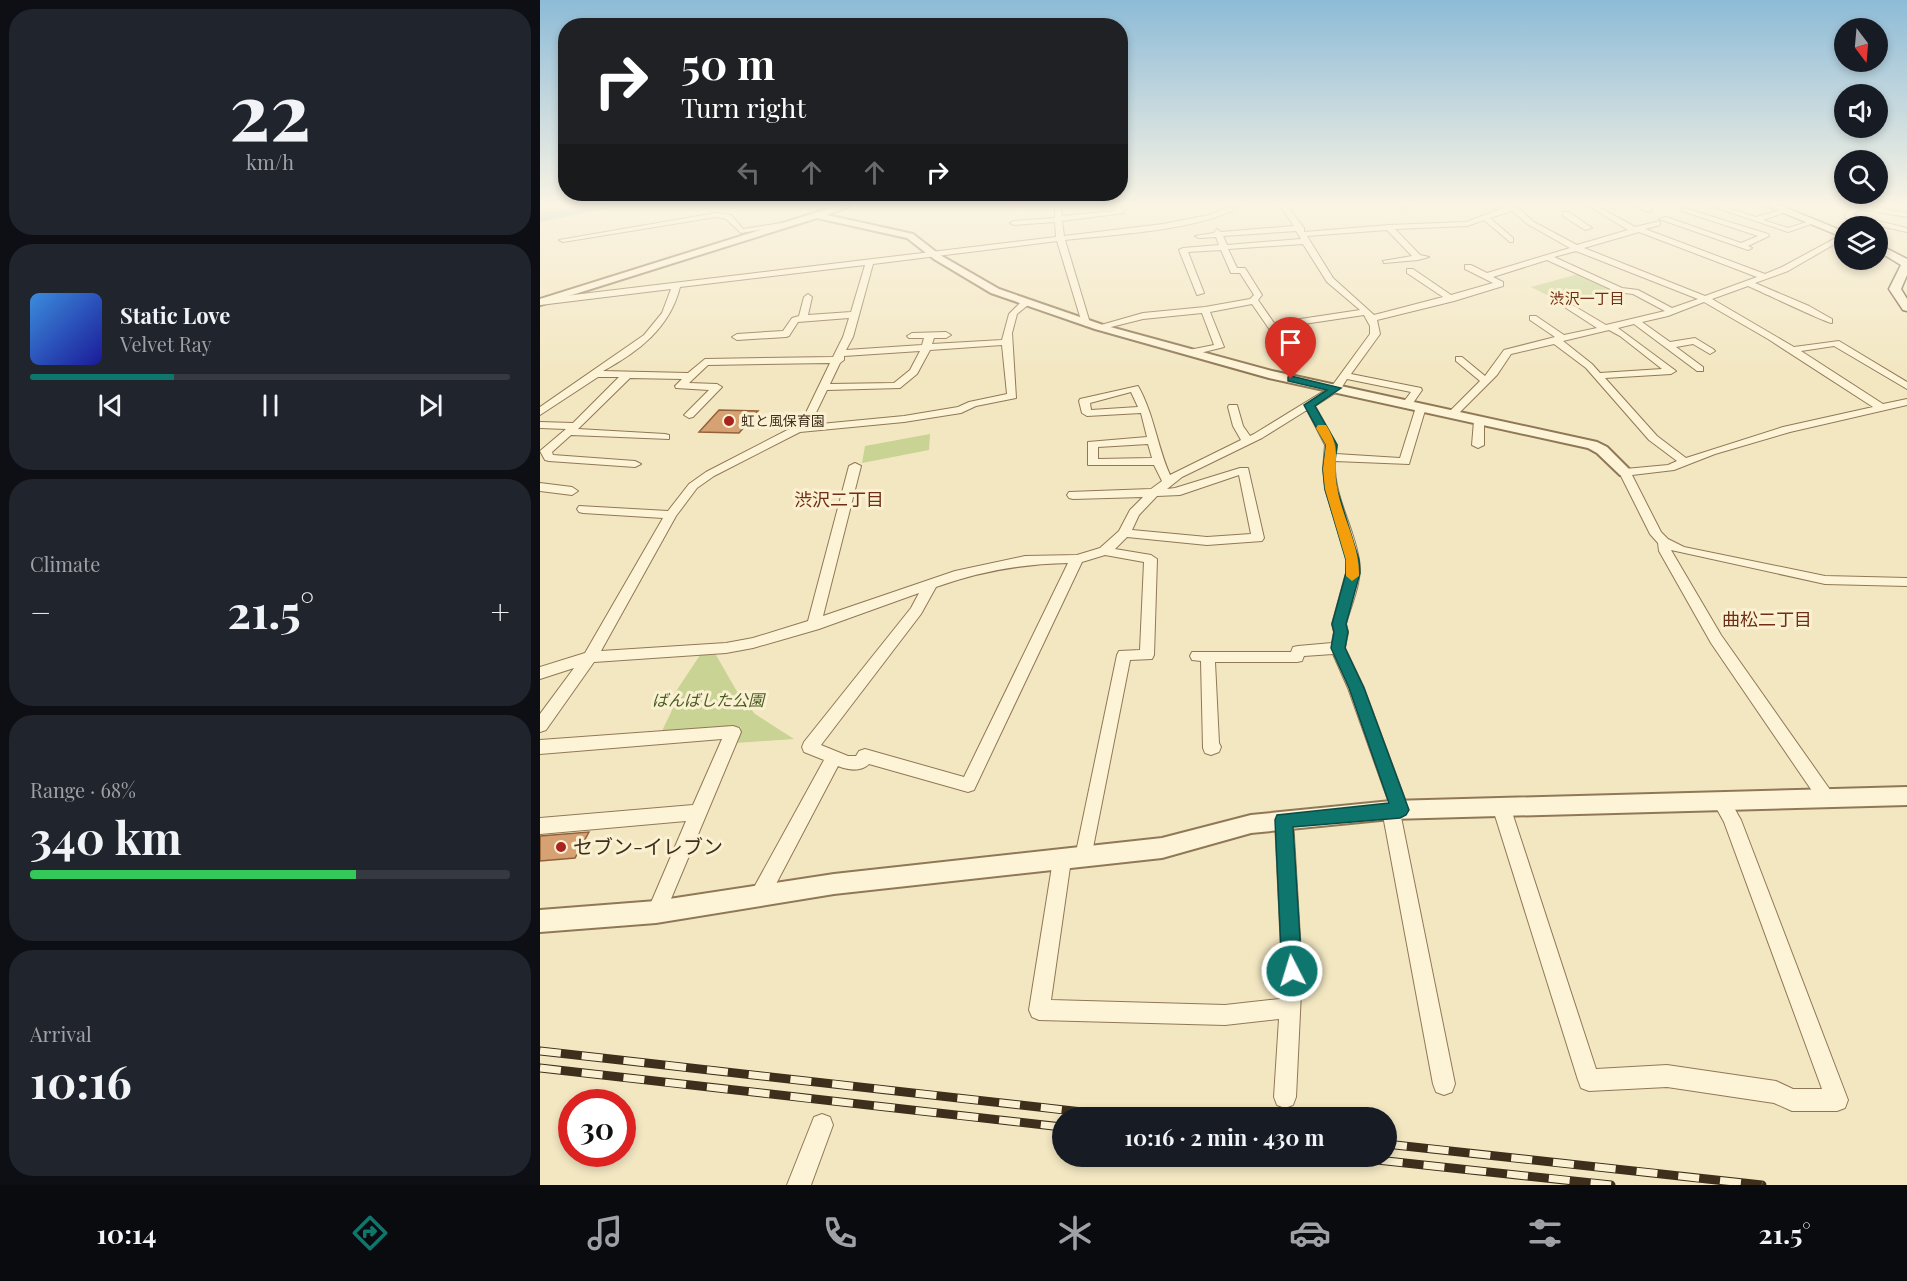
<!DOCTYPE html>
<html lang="en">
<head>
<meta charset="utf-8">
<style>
	body { margin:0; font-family:"Playfair Display","Noto Sans JP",serif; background:#20242c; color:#f1f3f6; height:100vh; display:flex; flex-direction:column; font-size:22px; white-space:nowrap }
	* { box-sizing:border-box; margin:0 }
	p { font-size:20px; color:#9ea1a6 }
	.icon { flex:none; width:33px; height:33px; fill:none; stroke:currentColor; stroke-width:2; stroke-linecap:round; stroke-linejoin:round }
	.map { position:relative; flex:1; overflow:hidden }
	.sheet { display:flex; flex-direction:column; gap:9px; padding:9px; background:#0d0f14; width:540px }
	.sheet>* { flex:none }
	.hud { position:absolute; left:18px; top:18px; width:570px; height:183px; border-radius:24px; box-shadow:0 3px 9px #0003; background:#202124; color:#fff; overflow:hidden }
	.needle { width:39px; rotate:164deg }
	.fabs { position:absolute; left:1294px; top:18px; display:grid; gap:12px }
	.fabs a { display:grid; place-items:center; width:54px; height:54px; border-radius:50%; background:#171b24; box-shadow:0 3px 9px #0003; font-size:30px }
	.speed { position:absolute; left:18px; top:1089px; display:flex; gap:12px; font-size:30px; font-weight:700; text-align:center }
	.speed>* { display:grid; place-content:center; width:78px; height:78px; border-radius:50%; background:#171b24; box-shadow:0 3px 9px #0003; line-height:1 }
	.speed .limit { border:9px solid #d22; background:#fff; color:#111 }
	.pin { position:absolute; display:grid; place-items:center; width:51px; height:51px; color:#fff; margin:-62px -26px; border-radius:50% 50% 50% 0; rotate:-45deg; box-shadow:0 0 6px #0007 }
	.pin .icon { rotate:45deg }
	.me { position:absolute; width:66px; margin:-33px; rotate:355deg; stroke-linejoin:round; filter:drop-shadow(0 0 4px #0008) }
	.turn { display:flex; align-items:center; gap:21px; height:126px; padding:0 24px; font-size:27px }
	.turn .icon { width:78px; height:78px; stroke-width:2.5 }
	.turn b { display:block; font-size:42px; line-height:51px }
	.lanes { display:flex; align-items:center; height:57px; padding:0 24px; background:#0003; justify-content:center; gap:30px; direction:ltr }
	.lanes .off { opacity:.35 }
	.big { font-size:45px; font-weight:700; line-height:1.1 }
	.sheet .widget { flex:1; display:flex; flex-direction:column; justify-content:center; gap:9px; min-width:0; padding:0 21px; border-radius:24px; background:#20242c }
	.sheet .dial { align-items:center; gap:0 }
	.dial b { font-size:78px; line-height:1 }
	.song { display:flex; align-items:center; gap:18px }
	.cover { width:72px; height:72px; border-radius:9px; background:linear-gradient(135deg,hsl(210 70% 55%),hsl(240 70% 35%)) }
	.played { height:6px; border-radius:3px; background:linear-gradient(90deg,#0f766e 30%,#363941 30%) }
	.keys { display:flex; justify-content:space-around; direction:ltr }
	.heat { display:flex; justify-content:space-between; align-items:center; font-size:33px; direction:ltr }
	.charge { height:9px; border-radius:4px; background:linear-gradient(90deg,#34c759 68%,#363941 0) }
	.trip { position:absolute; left:512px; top:1107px; width:345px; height:60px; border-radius:30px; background:#171b24; box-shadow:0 3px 9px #0003; font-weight:700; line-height:60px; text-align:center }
	.tab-bar { display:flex; height:96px; justify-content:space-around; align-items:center; background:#090b0e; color:#9ea1a6 }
	.tab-bar .icon { width:42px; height:42px }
	.tab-bar .active { color:#0f766e }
	.tab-bar b { font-size:27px; color:#f1f3f6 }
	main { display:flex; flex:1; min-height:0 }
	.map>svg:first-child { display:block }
</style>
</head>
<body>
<main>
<section class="sheet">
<div class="widget dial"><b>22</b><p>km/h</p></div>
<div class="widget">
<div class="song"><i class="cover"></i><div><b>Static Love</b><p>Velvet Ray</p></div></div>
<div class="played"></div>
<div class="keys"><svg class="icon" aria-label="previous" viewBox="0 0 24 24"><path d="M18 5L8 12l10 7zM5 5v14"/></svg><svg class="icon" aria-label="pause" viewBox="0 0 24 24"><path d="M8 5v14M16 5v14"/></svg><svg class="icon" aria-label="next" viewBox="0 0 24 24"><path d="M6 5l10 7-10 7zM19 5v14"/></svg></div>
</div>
<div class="widget"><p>Climate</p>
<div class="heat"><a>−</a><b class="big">21.5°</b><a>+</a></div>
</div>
<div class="widget"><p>Range · 68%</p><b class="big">340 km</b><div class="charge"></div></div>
<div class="widget"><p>Arrival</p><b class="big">10:16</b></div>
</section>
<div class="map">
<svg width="1367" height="1185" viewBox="0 0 1367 1185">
	<rect width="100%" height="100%" fill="#f3e7c2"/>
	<g fill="#c8d394">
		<path d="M0,206H82L0,221Z"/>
		<path d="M1038,274L1079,292L1027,305L991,287Z"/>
		<path d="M390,434L389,450L322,463L325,446Z"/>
		<path d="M160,655H176L199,695L215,714L254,739L196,743L201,727L121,733L133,708H125Z"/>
	</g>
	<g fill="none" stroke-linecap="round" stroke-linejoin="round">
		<path fill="#a4c5be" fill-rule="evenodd" d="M37,206H66L59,210L0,222V214Z"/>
	</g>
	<g fill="#d6a273" stroke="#926139" stroke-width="1.5">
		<path d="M179,410L218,411L199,433L159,432Z"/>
		<path d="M49,832L35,858L0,861V836Z"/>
	</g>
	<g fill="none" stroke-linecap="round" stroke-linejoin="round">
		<defs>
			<g id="minor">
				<path d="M515,206H521L522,216L576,211L574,206H581L584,213L522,221L524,236L623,224L669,215L691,206H700C665,230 570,235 525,240L550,323L546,326L542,323L517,241L333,264L313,337L306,350L382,345L384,338H369L367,336L372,333L406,332L411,335L406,338H394L392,344L462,340L469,314L482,301H488V305L477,314L472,333L476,398L436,406L421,413L364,422L260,432L174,476L157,488L136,516L61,651L186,643L213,638L268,621L309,466L315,463L321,466L283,616L415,571L485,556L537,555L560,548L579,531L590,510L603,497L533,499L529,498L527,495L529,492L611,489L622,481L614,465H548V442L607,437L601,413L547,416L542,413L539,401L540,399L598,386C614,414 617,446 630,475L701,440L693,426L688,407L689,405H697L703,426L710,436L714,434L792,386L830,334V326L824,315L737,328L738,333H732L712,304L670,312L684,347L652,355L649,354V350L674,345L662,313L603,319L559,330L554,327L603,313L665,307L710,299L714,295L700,273H691L681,250L648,252L664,293L657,295L639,250L643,248L679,245L676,237L659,238L655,236L674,233L677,229L681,232L754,226L740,206H747L764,228V232L849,225L926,222L968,206H976L994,222L1037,245L1088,230L1049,206H1057L1095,227L1120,221V225L1105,229L1225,274L1242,267L1305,233V238L1248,271L1215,283L1269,306L1292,319V323C1286,323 1220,291 1208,286L1172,299L1254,347L1299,341L1367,382V389L1294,346L1261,351L1343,404L1367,399V405L1250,432L1175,454L1134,470L1092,475L1121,532L1128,539L1144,547L1285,576L1367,578V586L1285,584L1131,550L1181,635L1293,794L1295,799L1293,804L1287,806L1281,804L1171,643L1119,551L1118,543L1110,534L1079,472L1085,469L1128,465L1137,461L1109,440L1046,368L1014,344L971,354L957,375L916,416H908L907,414L940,381L916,361V357H922L945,376L964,350L1015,337L990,320V316H996L1024,335L1057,328L1026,308V304L1029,303L1066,325L1125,311L1093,294L1077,292L1007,260L953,277L963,282V286L914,301L837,320L840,334L811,374L881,388L882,390L871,406L867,407L862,404L871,392L807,379L800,390L775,406L797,445L796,454L860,458L876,407L881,404L886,407L869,464L795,461C793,496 814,526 819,560C823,580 811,605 806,624L808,632L805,648L824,688L869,810L866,815L861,817L915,1084L912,1092L904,1095L896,1092L893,1084L842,810L845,805L849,803L808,688L793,654L764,656L762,661L757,662H675L679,743L681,747L679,752L671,755L665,753L663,748L661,661L652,660L650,656L652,652H751L753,647L758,646L792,643L794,632L792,624L806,573L807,560L785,489L783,469L785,445L767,410L722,438L642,477L627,489L635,488L700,468H708L724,538L722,541L667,545L587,537L575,549L611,555L617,559L614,655L612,659L590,660L550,863L544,865L538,863L535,857L577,655L579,651L600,650L604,562L565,555L542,562L434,790L428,792L329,764C321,772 308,770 298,766L226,903L219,906L212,903L210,897L212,891L284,760L264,752L262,747L264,742L371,608L379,593L279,629L213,648L186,653L54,662L6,730L0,732V714L34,668L0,679V667L45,653L123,518L43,513L39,512L37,509L39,506L128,511L149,484L166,472L261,423L290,363L168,365L149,383L177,384L182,387L153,417L149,418L144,415L169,390L136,388L135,386L142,379L90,378L38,429L125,434L129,435V439L31,435L12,452L13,455L95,461L101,464L95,467L9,461L5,460L0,451L26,429L0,428V422L33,423L79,377H58L0,415V407L104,335L122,313L131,289L0,305V299L516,237L515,222L474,225L470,223L474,221L515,218ZM972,211L989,225L1030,248L947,273L931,265H925V269L953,283L911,295L873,269H867V273L903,297L834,315L793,278L767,236L847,230L872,256L843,261L844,263L878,260L889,257L880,255L855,229L927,226L944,220L970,242H973V238L950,218ZM756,231L761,239L687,245L683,236ZM1099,232L1217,277L1165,296L1044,248ZM763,244L787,282L820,310L734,323L718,300L722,295L705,268H697L688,249ZM1036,251L1158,299L1132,308L1098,290L1082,288L1014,257ZM325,265L311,312L268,315L272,297L268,294L264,297L259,316L252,318L243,331L197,334L192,337L197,340L246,337L249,336L258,322L309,318L303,337L293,357L165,359L148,373L63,371C98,352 130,328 140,287ZM1164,302L1228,339L1333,407L1243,427L1146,458L1117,436L1065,378L1131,374L1136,371L1078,328L1094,324L1157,371H1163V367L1136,347L1153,344L1170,354L1175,351L1173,349L1155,338L1130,342L1102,322L1128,316ZM1069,330L1080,336L1122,369L1060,373L1052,364L1023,341ZM462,345L467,394L429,402L418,407L364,416L270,425L287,390L360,388L377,374L390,350ZM380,351L370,370L354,383L290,384L300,363L304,360V356ZM591,392L598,407L551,410L550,403ZM608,444L612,458L558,459V447ZM699,475L711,534L667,537L592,530L599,515L617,496L640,495ZM528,563L424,777L325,749L319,751L316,756H308L281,745L381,614L396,587C440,571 481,564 528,563Z"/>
				<path d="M862,206H868V207L865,209Z"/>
				<path d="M1095,206H1105L1112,210L1108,212Z"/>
				<path d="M1171,206H1182L1216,217L1244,209L1248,211L1246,212L1223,220L1248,228L1270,221L1274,223L1248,232Z"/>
				<path d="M1314,206H1330L1367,213V217L1319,209L1313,215L1367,228V232L1305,218V214Z"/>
				<path d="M1144,208L1228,234L1229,236L1208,246L1212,248L1208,250L1119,219L1126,217L1201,243L1218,236L1142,211L1140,210Z"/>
				<path d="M1023,212H1029L1052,228L1045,230L1023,216Z"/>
				<path d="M176,213L191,215L203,229L255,221L259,223L201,233L186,219L176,217L23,242L19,240Z"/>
				<path d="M939,418L944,421V445L938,448L932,445L934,421Z"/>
				<path d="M0,483L32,487L38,491L32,495L0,491Z"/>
				<path d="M193,726L199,728L201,732L123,918L116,921L109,918L107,912L146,821L0,834V818L153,805L182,739L0,754V740Z"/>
				<path d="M1182,795L1188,797L1201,820L1308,1100L1305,1108L1297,1111H1252L1234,1103L1127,1087L1049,1091L1041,1088L1038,1080L952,806L955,801L961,799L967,801L970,806L1056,1069L1127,1065L1236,1081L1253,1089H1282L1184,822L1173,802L1176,797Z"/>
				<path d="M744,812L750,815L753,820L762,971L756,1097L753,1105L745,1108L737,1105L734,1097L739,1019L685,1025L499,1020L492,1017L489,1010L513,860L516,854L522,852L528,854L531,860L511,1000L685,1005L740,999L742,971L735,820L738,815Z"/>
				<path d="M282,1114L290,1117L293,1125L271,1185H247L274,1117Z"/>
			</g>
			<g id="tertiary">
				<path d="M297,206H310L287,215L373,234L400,255L459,289L563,325L732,371L1057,442L1067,447L1092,472L1090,475H1080L1057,453L1048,448L729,378L555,329L451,293L394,259L367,238L277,218L0,305V299Z"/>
				<path d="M1367,787V805L851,819L711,833L622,858L294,894L116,923L0,932V910L116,901L294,874L622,838L711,815L851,801Z"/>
			</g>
			<g id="secondary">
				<path d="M1227,206H1241L1305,232V238Z"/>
				<path d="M1338,244L1367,259V275L1361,289L1367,299V311L1363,310L1349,289L1361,265L1338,251Z"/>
			</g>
		</defs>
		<use href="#minor" stroke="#907856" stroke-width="2"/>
		<use href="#tertiary" stroke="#907856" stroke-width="4"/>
		<use href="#secondary" stroke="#725939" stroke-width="3"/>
		<use href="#minor" fill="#fdf3d6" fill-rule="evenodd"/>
		<use href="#tertiary" fill="#fdf3d6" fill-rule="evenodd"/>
		<use href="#secondary" fill="#fdf3d6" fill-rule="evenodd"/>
		<defs>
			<g id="rail">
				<path d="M0,1051L596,1118"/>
				<path d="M0,1068L522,1127"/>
				<path d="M846,1144L1222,1185"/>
				<path d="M800,1156L1071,1185"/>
			</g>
		</defs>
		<use href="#rail" stroke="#3e2e1c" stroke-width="9"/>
		<use href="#rail" stroke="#faf1d2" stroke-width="7" stroke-dasharray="21" stroke-linecap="butt"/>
	</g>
	<linearGradient id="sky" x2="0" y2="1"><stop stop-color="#8dbbd7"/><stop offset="0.55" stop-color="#faf4e4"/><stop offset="1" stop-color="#faf4e4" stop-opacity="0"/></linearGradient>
	<rect width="1367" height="372" fill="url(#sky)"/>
	<path fill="#0f766e" stroke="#0a4d48" stroke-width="1.5" d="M751,376L801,388L775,406L797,445L794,469L797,489L819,560L820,573L806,624L808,632L805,648L824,688L869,810L866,815L860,818L753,827L762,971L759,979L752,981L745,979L742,971L735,820L737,815L849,803L809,688L791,648L794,632L792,624L806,573V560L785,489L783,469L786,445L764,405L787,390L748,381V377Z"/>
	<path fill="#f59e0b" d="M778,425H786C803,452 792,459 797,487C802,518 820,545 819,576L812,581L806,576V560L785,489L783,469L786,445L776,428Z"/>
	<g fill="#a7251e" stroke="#faf1d2" stroke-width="2">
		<circle cx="189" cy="421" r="6"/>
		<circle cx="21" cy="847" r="6"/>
	</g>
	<g text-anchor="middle" stroke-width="6" stroke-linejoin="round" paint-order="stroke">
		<g font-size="14" fill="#3e2e1c" stroke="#faf1d2" text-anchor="start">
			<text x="201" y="426">虹と風保育園</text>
		</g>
		<g font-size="15" fill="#702e16" stroke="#faf1d2">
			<text x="1047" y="304">渋沢一丁目</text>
		</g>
		<g font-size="16" font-style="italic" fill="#4a5d20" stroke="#faf1d2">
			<text x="168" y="706">ばんばした公園</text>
		</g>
		<g font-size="18" fill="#702e16" stroke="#faf1d2">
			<text x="299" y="506">渋沢二丁目</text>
			<text x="1227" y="626">曲松二丁目</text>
		</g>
		<g font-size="20" fill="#3e2e1c" stroke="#faf1d2" text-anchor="start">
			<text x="33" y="854">セブン-イレブン</text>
		</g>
	</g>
</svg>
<div class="fabs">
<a><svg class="needle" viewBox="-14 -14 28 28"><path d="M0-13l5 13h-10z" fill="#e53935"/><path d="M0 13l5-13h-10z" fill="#9ea1a6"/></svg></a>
<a><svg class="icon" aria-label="sound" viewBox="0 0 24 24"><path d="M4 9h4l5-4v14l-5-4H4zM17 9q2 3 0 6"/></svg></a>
<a><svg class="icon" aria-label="search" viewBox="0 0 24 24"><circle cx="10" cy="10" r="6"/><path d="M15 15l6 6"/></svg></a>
<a><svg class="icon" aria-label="layers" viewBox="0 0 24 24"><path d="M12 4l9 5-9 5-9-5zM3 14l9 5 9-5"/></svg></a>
</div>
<div class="speed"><div class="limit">30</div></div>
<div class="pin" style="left:751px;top:379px;background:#d93025"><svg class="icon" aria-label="arrive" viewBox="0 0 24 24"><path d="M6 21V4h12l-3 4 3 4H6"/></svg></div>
<svg class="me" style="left:752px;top:971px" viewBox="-20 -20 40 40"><circle r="17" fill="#0f766e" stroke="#fff" stroke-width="3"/><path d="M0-11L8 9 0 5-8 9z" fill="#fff"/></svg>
<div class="trip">10:16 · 2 min · 430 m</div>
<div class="hud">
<div class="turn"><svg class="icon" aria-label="right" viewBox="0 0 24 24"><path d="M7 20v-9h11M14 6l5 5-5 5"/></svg><div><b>50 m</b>Turn right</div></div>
<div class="lanes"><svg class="icon off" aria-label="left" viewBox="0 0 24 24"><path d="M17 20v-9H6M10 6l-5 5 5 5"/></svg><svg class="icon off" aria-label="ahead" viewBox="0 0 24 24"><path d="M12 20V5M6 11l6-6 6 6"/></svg><svg class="icon off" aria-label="ahead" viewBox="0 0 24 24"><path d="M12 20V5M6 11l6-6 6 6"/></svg><svg class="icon" aria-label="right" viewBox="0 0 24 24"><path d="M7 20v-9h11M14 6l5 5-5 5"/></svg></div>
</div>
</div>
</main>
<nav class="tab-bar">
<b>10:14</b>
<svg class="icon active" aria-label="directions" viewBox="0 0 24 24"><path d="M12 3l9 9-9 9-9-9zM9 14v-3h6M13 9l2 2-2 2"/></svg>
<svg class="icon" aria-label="music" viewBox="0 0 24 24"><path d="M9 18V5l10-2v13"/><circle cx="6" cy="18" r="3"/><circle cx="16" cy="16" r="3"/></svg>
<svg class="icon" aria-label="phone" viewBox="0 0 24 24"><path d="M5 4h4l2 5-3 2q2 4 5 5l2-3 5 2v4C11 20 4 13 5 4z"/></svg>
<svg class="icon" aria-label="climate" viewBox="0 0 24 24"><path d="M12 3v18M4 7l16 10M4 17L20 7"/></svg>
<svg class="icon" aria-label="car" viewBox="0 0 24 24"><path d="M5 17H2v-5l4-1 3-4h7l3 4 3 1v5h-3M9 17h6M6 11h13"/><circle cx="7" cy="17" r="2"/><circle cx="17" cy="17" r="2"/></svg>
<svg class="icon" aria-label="filters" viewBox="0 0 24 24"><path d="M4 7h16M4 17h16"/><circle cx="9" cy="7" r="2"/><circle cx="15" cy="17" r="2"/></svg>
<b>21.5°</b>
</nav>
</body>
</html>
